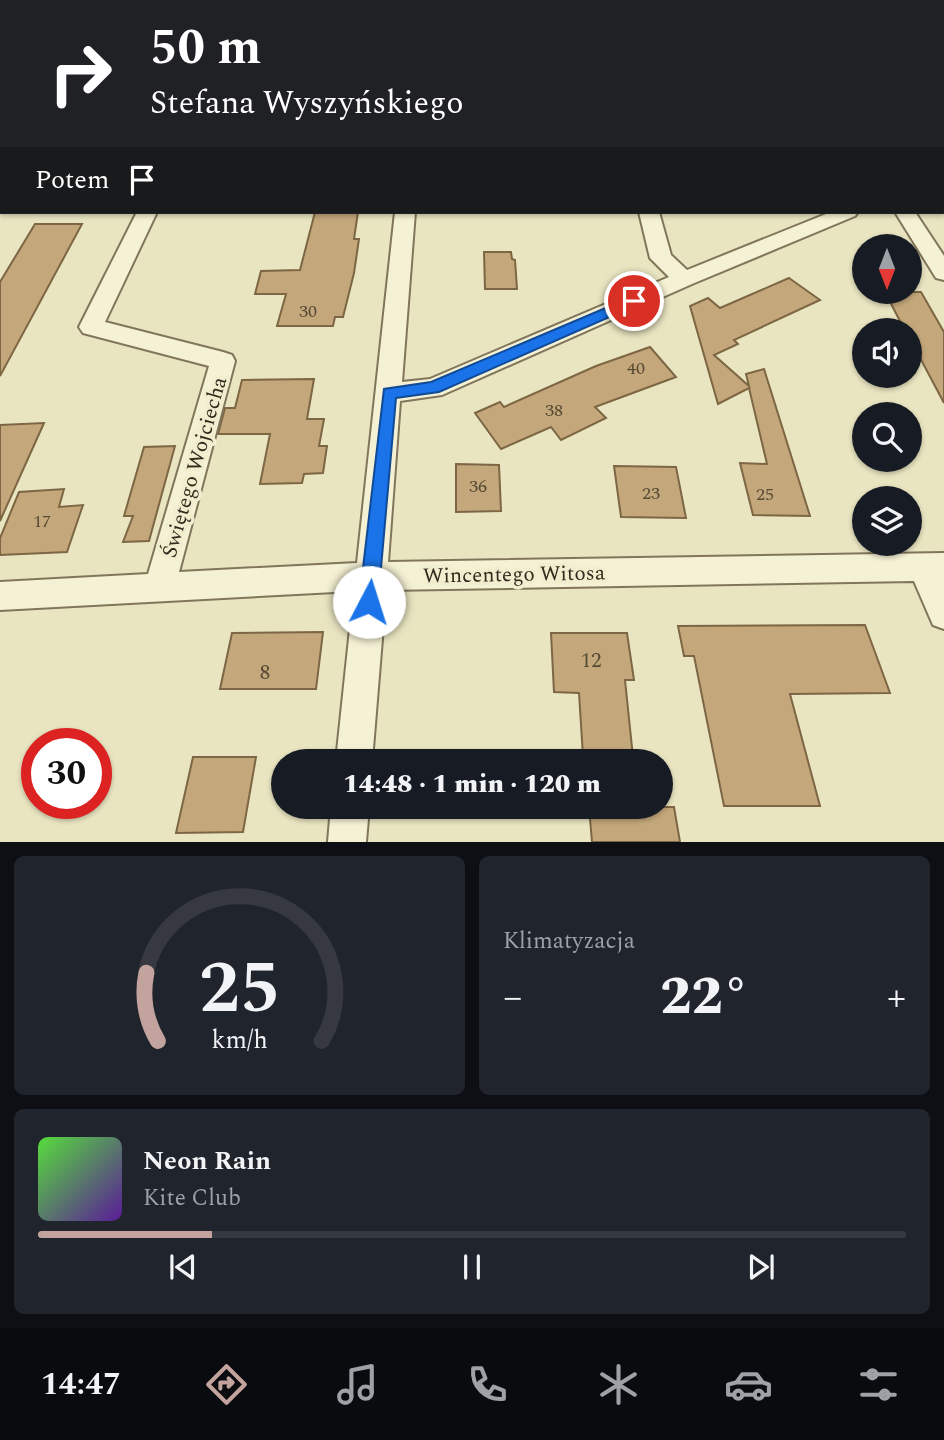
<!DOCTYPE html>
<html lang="pl">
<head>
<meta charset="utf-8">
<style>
	body { margin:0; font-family:Spectral,serif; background:#20242c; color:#f1f3f6; height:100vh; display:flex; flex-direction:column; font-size:26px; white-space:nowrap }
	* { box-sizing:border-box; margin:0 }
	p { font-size:23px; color:#9ea1a6 }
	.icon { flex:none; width:38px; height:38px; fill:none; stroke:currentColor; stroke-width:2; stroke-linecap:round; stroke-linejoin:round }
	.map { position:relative; height:842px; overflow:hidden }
	.side { display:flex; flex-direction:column; gap:14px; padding:14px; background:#0d0f14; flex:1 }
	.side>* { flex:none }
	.hud { position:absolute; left:0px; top:0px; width:945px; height:214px; box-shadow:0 2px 5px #0004; background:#202124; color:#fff; overflow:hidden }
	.needle { width:46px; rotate:180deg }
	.tools { position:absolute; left:852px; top:234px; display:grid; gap:14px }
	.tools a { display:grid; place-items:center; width:70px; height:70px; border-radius:50%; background:#171b24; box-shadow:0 2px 5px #0004; font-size:35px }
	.speed { position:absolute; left:21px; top:728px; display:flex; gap:14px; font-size:35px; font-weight:700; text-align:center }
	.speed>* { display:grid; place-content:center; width:91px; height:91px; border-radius:50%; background:#171b24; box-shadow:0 2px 5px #0004; line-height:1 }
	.speed .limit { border:10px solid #d22; background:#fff; color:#111 }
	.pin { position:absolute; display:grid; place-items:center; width:60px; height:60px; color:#fff; margin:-30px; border:4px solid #fff; border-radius:50%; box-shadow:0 2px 7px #0007 }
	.me { position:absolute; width:77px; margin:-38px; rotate:5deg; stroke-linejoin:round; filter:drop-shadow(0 0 5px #0008) }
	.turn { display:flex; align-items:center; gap:24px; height:147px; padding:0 35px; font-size:32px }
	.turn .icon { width:91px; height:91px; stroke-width:2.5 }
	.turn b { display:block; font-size:49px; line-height:60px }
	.then { display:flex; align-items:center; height:66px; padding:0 35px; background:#0003; gap:14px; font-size:26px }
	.big { font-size:52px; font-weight:800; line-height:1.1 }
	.side .tile { flex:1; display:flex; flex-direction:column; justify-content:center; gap:10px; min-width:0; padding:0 24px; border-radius:10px; background:#20242c }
	.side .dial { align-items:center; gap:0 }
	.dial svg { height:182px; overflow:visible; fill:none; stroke:#363941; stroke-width:7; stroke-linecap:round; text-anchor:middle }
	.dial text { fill:#f1f3f6; stroke:none }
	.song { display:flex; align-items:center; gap:21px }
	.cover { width:84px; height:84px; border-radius:10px; background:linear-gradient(135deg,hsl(110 70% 55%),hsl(270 70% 35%)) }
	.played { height:7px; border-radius:4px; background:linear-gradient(90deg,#c3a39d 20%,#363941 20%) }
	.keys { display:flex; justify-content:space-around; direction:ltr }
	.heat { display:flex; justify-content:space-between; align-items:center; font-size:38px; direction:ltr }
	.side .tiles { flex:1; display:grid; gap:14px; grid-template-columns:1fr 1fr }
	.tile:last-child { grid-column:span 2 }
	.trip { position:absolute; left:271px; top:749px; width:402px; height:70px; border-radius:35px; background:#171b24; box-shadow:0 2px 5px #0004; font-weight:800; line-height:70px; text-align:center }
	.tab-bar { display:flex; height:112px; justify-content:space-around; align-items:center; background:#090b0e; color:#9ea1a6 }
	.tab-bar .icon { width:49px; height:49px }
	.tab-bar .current { color:#c3a39d }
	.tab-bar b { font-size:32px; color:#f1f3f6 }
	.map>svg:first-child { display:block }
</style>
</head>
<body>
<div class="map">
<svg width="944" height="842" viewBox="0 0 944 842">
	<rect width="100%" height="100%" fill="#e9e5c1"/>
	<g fill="#c4a87b" stroke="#7d6643" stroke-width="2">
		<path d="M315,212H358L354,239H359L354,273L343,317H335L333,326H277L286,294H255L261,271L300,270Z"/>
		<path d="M35,224H82L0,376V282Z"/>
		<path d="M484,252H511L512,259L515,260L517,289H485Z"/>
		<path d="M789,278L820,300L734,340L738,344L714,355L749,386L746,374L764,369L810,516L753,515L740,463L767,464L749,388L718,404L690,306L708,298L720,308Z"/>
		<path d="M885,292H921L944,332V403L910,339V331H905Z"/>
		<path d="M650,347L676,377L595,407L606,418L561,440L551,427L501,449L475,413L500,402L504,407L596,366Z"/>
		<path d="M314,379L307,419H324L319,446H327L323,473L304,474L302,483L260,484L270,434H218L225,408H235L242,380Z"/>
		<path d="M44,423L0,521V425Z"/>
		<path d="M175,446L149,541L123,542L133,516H124L144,447Z"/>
		<path d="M456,464L499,465L501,511L456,512Z"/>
		<path d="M614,466L676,467L686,518L621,517Z"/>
		<path d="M64,489L59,507L83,505L67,552L0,555V538L19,492Z"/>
		<path d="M865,625L890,693L790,694L820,806H724L694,656H684L678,626Z"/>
		<path d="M323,632L316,689H220L232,633Z"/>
		<path d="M551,633H627L634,680H625L633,757L583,756L579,693L554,692Z"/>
		<path d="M193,757H256L243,832L176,833Z"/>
		<path d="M589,807H674L680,842H592Z"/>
	</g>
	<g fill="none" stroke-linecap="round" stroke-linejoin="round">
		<defs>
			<g id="minor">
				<path d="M116,0H131L130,2Z"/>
				<path d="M240,0H254L239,2Z"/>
				<rect x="417" y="0" width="14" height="2"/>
				<path d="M516,0H537L538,2H517Z"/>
				<path d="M589,0H603L604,2H590Z"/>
				<path d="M763,0H777L778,2H764Z"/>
				<path d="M137,212H157L105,322L223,352L232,355L235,361L179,572L357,563L395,212H415L402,382L430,379L669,277L650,258L639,212H659L671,255L687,270L831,212H858L855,216L692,284L442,395L400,401L388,562L944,553V629L933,625L914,581L386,590L372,761H336L354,591L0,610V582L148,574L209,366L83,333L79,327Z"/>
				<path d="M895,212H915L944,256V280L936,278Z"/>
				<path d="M331,807H369L366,842H328Z"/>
			</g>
		</defs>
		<use href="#minor" stroke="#81765b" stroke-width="4"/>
		<use href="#minor" fill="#f5f1d4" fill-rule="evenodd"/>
	</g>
	<path fill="#1a73e8" stroke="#114b97" stroke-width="2" d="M634,296L641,301L639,304L439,392L396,398L378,602L375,609L369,611L362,609L359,602L384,389L431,382Z"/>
	<g text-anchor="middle" stroke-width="7" stroke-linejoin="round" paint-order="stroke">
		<g font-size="18" fill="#564a34">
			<text x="308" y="317">30</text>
			<text x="636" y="374">40</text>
			<text x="554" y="416">38</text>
			<text x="478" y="492">36</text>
			<text x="651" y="499">23</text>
			<text x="765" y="500">25</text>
			<text x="42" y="527">17</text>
		</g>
		<g font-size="21" fill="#322b1d" stroke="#f1eed0">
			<text transform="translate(194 467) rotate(-74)" y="7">Świętego Wojciecha</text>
			<text transform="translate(514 574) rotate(-1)" y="7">Wincentego Witosa</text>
		</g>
		<g font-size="21" fill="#564a34">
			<text x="591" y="667">12</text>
			<text x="265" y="679">8</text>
		</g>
	</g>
</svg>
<div class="tools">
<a><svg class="needle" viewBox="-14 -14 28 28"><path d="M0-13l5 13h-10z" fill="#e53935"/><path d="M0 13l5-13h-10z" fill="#9ea1a6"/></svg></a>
<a><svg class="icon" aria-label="sound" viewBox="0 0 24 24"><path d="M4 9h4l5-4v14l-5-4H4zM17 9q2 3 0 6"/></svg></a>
<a><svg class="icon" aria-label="search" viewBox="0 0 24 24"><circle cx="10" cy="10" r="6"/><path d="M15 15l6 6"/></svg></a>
<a><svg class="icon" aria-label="layers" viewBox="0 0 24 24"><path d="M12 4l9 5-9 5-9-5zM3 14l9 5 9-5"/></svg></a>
</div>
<div class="speed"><div class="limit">30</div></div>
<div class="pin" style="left:634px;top:301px;background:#d93025"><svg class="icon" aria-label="arrive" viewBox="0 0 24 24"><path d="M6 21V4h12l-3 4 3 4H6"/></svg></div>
<svg class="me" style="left:369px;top:602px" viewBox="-20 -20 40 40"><circle r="19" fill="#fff"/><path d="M0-13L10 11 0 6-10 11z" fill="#1a73e8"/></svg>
<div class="trip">14:48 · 1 min · 120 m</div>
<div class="hud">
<div class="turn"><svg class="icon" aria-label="right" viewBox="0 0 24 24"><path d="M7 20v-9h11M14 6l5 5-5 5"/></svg><div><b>50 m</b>Stefana Wyszyńskiego</div></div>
<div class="then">Potem<svg class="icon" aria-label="arrive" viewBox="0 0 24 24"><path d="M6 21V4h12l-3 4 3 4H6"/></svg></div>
</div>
</div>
<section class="side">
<div class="tiles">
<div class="tile dial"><svg viewBox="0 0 100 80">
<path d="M14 69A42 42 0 1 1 86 69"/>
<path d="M14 69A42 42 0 0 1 9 39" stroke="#c3a39d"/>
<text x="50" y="56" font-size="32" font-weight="700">25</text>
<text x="50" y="72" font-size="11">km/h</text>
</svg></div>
<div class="tile"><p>Klimatyzacja</p>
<div class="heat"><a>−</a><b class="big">22°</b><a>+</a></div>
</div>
<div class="tile">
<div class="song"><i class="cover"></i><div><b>Neon Rain</b><p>Kite Club</p></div></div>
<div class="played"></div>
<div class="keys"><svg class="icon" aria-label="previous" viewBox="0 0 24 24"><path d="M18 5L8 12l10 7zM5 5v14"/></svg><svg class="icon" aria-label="pause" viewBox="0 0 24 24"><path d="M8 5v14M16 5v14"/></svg><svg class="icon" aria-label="next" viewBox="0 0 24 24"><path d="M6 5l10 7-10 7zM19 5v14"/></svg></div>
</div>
</div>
</section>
<nav class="tab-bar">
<b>14:47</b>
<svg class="icon current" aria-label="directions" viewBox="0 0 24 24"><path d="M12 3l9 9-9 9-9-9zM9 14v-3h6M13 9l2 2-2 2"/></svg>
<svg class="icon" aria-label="music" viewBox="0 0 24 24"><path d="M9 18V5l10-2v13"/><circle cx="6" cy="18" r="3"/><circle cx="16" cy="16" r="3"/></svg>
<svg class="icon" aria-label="phone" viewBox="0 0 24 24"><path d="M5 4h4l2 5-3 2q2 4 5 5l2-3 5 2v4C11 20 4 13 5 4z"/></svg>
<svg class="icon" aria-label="climate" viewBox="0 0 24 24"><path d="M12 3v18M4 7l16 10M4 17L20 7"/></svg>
<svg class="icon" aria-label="car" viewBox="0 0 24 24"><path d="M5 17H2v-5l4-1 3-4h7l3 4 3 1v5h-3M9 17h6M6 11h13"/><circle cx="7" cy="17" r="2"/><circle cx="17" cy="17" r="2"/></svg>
<svg class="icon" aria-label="filters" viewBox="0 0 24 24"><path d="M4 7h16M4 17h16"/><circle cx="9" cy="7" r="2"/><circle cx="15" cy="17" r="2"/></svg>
</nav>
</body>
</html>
